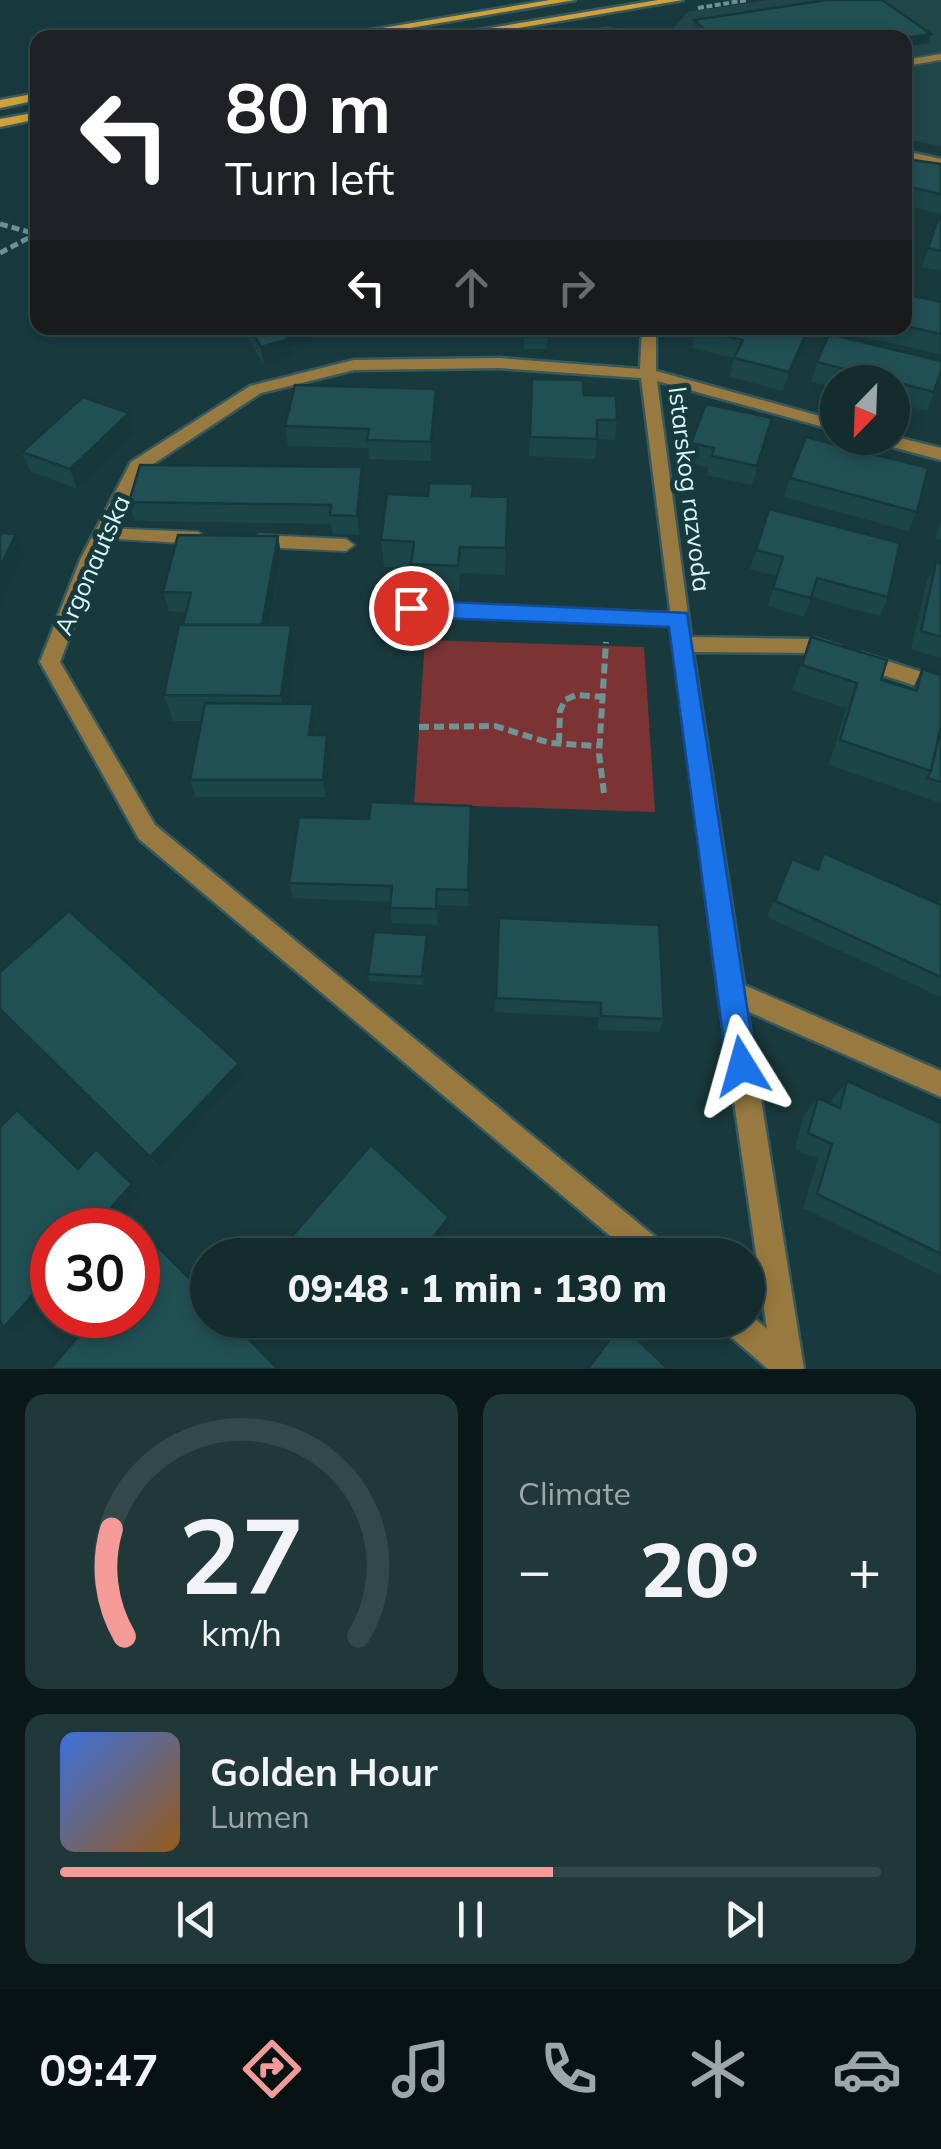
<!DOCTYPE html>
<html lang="en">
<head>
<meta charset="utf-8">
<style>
	body { margin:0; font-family:Mulish,sans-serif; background:#20383a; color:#f1f3f6; height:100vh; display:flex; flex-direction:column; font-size:38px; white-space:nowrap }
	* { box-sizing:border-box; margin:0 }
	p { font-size:32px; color:#9da7aa }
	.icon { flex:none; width:55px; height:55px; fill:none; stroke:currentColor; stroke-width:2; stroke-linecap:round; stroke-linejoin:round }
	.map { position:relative; height:1369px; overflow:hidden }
	.details { display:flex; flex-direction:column; gap:25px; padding:25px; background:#0a1819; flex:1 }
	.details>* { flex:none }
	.banner { position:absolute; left:30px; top:30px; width:882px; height:305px; border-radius:20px; box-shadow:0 5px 15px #0003,0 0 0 2px #32484a; background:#202124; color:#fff; overflow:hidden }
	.needle { width:65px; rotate:203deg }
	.fabs { position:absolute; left:820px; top:365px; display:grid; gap:20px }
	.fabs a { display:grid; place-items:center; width:90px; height:90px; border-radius:50%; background:#132c2e; box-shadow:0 5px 15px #0003,0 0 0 2px #32484a; font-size:50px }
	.speed { position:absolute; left:30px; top:1208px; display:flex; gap:20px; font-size:50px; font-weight:700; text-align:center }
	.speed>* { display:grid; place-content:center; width:130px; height:130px; border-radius:50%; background:#132c2e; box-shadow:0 5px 15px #0003,0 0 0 2px #32484a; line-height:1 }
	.speed .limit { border:15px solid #d22; background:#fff; color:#111 }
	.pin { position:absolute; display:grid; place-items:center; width:85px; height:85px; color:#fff; margin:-42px; border:5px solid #fff; border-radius:50%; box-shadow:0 2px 10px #0007 }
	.me { position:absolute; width:110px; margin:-55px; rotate:352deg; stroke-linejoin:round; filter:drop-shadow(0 0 8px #0008) }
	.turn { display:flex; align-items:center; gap:35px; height:210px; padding:0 30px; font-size:45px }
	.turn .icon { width:130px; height:130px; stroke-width:2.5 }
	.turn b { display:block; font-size:70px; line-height:85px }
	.lanes { display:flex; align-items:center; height:95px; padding:0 30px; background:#0003; justify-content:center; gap:50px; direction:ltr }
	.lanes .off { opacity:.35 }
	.big { font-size:75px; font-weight:800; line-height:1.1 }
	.details .card { flex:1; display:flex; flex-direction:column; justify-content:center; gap:15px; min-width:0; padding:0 35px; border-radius:20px; background:#20383a }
	.details .dial { align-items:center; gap:0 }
	.dial svg { height:260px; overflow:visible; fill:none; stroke:#32484a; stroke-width:7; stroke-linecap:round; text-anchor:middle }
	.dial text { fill:#f1f3f6; stroke:none }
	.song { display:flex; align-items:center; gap:30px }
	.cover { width:120px; height:120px; border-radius:15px; background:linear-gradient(135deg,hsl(220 70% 55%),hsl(30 70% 35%)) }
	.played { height:10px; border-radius:5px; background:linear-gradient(90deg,#f59b97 60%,#32484a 60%) }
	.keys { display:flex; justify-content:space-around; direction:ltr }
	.heat { display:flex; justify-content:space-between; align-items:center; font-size:55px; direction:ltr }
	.details .tiles { flex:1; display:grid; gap:25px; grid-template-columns:1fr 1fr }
	.card:last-child { grid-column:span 2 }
	.trip { position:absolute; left:190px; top:1238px; width:575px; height:100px; border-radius:50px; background:#132c2e; box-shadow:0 5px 15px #0003,0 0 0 2px #32484a; font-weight:800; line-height:100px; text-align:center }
	.tabs { display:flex; height:160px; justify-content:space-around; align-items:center; background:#081212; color:#9da7aa }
	.tabs .icon { width:70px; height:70px }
	.tabs .on { color:#f59b97 }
	.tabs b { font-size:45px; color:#f1f3f6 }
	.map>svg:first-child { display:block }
</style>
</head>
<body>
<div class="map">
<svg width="941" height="1369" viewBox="0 0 941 1369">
	<rect width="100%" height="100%" fill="#193a3d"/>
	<path fill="#214649" d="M767,0H941V146L905,139V38H664L688,12Z"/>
	<path fill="#7b3433" d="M425,640L644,647L655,812L414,804Z"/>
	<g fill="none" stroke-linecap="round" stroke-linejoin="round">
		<defs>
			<g id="service">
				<path d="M941,54V60L905,66V60Z"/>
				<path d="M103,528L198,532L206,538L198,544L103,538L95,533Z"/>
				<path d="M259,535L346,539L354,545L346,551L259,547L251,541Z"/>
				<path d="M411,602L679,613L687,619L679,625L411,614L403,608Z"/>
			</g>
			<g id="minor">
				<path d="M905,151L941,159V167L905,159Z"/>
				<path d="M642,328H656V371L838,421V431L657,381L691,637L816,639L841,647L844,652L834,660L816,653L693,652L744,985L941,1071V1097L747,1011L804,1369H768L723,1330L718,1320H748V1313L767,1329L718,991L641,378L499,368L354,370L261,393L144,470L98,560L60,662L155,825L665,1245L669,1255H633L139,839L40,662L80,560L131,462L250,386L354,360L499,358L640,369Z"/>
				<path d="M892,436L941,448V460L874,442L872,438Z"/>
				<path d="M862,653L941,678V694L855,666L852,661Z"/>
			</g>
			<g id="secondary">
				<path d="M550,0H575L351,38H322Z"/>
				<path d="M658,0H683L459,38H430Z"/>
				<path d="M38,93V100L0,108V100Z"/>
				<path d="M38,112V119L0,127V119Z"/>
			</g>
		</defs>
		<use href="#service" stroke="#37595c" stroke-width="4"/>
		<use href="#minor" stroke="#37595c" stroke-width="5"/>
		<use href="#secondary" stroke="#37595c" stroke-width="5"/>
		<g stroke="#6f9295" stroke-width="4" stroke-dasharray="6 2.5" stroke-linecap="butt">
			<path d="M698,8L747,0"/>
			<path d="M266,38L309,30"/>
		</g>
		<g stroke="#6f9295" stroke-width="5" stroke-dasharray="8 4" stroke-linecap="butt">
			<path d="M0,224L36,234"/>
			<path d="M0,253L38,233"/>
		</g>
		<g stroke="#6f9295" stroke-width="6" stroke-dasharray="10 5" stroke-linecap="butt">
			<path d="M419,727L495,726L550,743L597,746"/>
			<path d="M559,743L560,711L565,700L576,695L606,697"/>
			<path d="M604,793L599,754L606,642"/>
		</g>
		<use href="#service" fill="#987a40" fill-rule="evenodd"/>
		<use href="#minor" fill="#987a40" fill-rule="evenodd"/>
		<use href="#secondary" fill="#d0a03b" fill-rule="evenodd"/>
	</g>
	<g fill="#1c4548">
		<path d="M827,0H882L931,34L928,43L905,47V38H702L692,29L694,20Z"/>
		<path d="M905,159L941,164V214L905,205Z"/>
		<path d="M938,219H941V271L922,267Z"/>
		<path d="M905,294L941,302L940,354L836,331L837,328H905Z"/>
		<path d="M243,328H334L335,335L290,347L292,358L264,366Z"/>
		<path d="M360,328H456V333L360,332Z"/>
		<path d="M497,328H599V334L548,333L547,349H524V337H496Z"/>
		<path d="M696,328L802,348L783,391L730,377L734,358L692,348Z"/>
		<path d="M817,362L934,392L927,411L892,402V382H838V388L811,382Z"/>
		<path d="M532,379L584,395L617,420L615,440L597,439L595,459L529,456Z"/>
		<path d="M436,389L437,408L431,461L369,459L368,448L288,446L285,426Z"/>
		<path d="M129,413L135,432L77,489L30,471L22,452Z"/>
		<path d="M772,418L752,485L707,475L709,467L687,462L691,443Z"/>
		<path d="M362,467L364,487L359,535L333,534L331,524L135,521L129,502Z"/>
		<path d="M790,478L917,512L908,531L784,497Z"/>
		<path d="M473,496L508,497L505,575L460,573L459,592L413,591L412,568L384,567L381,540Z"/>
		<path d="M769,509L888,597L880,616L811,597L804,617L768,606L777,576L750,569Z"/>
		<path d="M941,519V540L935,538Z"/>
		<path d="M278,536L281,555L270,625L296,652L289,704H313L316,722L315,735H327L330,753L326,797H196L190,780L201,721H173L164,695L186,612L169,611L163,592Z"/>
		<path d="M936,562L941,564V658L911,649L927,581Z"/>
		<path d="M811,637L881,680L912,690L922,669L941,675V803L829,765L846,708L792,690Z"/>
		<path d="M471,823L468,906L438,905L437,925L392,923L390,902L293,898L289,883Z"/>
		<path d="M824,853L938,904L941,900V997L767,917L792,859L816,869Z"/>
		<path d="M499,918L664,1019L659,1032L598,1030V1017L495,1012Z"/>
		<path d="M427,935L423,985L369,981L368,974Z"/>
		<path d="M0,972L239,1063L245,1075L159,1168L0,1010Z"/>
		<path d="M847,1081L941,1123V1275L803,1208L818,1159L795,1149L804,1115L818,1098L831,1104L833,1098Z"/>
	</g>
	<g fill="#17383b">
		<path d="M931,34L928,43L905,47V38Z"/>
		<path d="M287,328H334L335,335L290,347L292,358L264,366L261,347L283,329Z"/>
		<path d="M808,329L802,348L783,391L789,372Z"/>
		<path d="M436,389L437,408L431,461V442Z"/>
		<path d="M129,413L135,432L77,489L70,469Z"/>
		<path d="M362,467L364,487L359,535L357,516Z"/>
		<path d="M16,534L24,553L0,606V567Z"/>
		<path d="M278,536L281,555L265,651L261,633Z"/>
		<path d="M291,625L296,652L287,721L281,696Z"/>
		<path d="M313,704L316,722L313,752L309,735Z"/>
		<path d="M327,735L330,753L326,797L323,780Z"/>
		<path d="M239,1063L245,1075L159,1168L150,1157Z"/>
		<path d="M132,1184L142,1194L110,1230H91Z"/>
		<path d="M449,1217L450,1226L427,1255H419Z"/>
		<path d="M52,1273V1295L19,1333L4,1327Z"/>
		<path d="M367,1320H375L369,1328L366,1321Z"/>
	</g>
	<g fill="#215054" stroke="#17383b" stroke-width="2.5">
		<path d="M827,0H882L931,34L905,38H714L694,20Z"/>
		<path d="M609,25L630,30L623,38H578L588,28Z"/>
		<path d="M905,159L941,164V194L905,186Z"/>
		<path d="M938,219H941V251L928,248Z"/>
		<path d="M905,294L941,302V334L905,326Z"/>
		<path d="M250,328H287L283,329L289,339L261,347Z"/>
		<rect x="525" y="328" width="23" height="2"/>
		<path d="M696,328H803L808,329L789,372L734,358L743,340L696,329Z"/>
		<path d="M829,334L941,361V371L934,392L817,362Z"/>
		<path d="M532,379L583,380L584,395L616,396L617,420H597V439L530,437Z"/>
		<path d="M295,385L436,389L431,442L367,440L369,429L285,426Z"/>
		<path d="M83,397L129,413L70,469L22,452Z"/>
		<path d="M706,404L772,418L757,466L712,456L714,448L691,443Z"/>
		<path d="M806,437L928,468L917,512L790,478Z"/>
		<path d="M140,465L362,467L357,516L330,515L331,505L129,502Z"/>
		<path d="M429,483L473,484L472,496L508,497L506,548L460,547L458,566L411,564L414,542L381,540L387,494L428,496Z"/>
		<path d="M769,509L900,543L888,597L817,578L811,598L773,588L783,557L756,550Z"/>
		<path d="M0,533L16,534L0,567Z"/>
		<path d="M178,535L278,536L262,625H183L191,593L163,592Z"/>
		<path d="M936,562L941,564V637L921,631Z"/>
		<path d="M179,625H291L281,696L164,695Z"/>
		<path d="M811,637L887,660L881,680L917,691L922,669L941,675V727L931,771L840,740L857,683L802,665Z"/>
		<path d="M205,703L313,704L309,735H327L323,780H190Z"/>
		<path d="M941,727V782L927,778L931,771Z"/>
		<path d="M371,802L471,806L468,890L437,889L436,909L390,908L392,886L289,883L299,817L369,819Z"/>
		<path d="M824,853L941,905V977L775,901L792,859L818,870Z"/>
		<path d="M69,911L239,1063L150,1157L0,1009V972Z"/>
		<path d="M499,918L659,925L664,1019L601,1016V1003L496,998Z"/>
		<path d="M374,932L427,935L422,977L368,974Z"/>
		<path d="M847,1081L941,1123V1254L817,1194L832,1144L808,1133L818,1098L840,1108Z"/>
		<path d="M17,1110L78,1169L96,1149L132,1184L91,1230H52V1273L4,1327L0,1322V1127Z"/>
		<path d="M371,1145L449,1217L419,1255H302L288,1241Z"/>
		<path d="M157,1246L208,1297V1320H230L278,1369H50L97,1315H138V1269Z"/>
		<path d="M621,1324L668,1369H588Z"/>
	</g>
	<path fill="#1a73e8" stroke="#114b97" stroke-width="2.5" d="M411,600L687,613L756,1066L752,1076L742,1080L732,1076L727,1066L669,627L411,617L400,608Z"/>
	<g text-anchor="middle" stroke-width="10" stroke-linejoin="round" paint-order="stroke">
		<g font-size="25" fill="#d4fafd" stroke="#193a3d">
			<text transform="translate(690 489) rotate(83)" y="9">Istarskog razvoda</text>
			<text transform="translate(92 565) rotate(-66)" y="9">Argonautska</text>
		</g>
	</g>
</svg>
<div class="fabs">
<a><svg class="needle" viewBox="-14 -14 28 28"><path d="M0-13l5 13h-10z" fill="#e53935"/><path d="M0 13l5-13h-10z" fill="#9da7aa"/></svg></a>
</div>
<div class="speed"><div class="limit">30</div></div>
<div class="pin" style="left:411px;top:608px;background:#d93025"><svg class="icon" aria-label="arrive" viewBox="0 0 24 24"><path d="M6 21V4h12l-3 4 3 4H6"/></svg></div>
<svg class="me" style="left:742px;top:1066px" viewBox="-20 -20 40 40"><path d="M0-17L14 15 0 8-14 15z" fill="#1a73e8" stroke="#fff" stroke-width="4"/></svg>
<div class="trip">09:48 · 1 min · 130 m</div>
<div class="banner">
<div class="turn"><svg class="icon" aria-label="left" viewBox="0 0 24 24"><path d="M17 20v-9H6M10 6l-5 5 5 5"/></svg><div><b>80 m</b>Turn left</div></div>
<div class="lanes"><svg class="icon" aria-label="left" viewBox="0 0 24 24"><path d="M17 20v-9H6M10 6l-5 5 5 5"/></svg><svg class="icon off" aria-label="ahead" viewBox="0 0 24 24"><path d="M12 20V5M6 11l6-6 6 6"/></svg><svg class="icon off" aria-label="right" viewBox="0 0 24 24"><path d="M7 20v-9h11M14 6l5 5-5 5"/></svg></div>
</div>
</div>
<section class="details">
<div class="tiles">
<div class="card dial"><svg viewBox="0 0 100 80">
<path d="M14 69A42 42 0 1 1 86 69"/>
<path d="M14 69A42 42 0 0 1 10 36" stroke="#f59b97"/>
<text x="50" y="56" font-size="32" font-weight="700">27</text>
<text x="50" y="72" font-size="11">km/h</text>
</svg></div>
<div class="card"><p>Climate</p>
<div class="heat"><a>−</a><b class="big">20°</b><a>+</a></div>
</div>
<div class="card">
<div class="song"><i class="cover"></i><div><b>Golden Hour</b><p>Lumen</p></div></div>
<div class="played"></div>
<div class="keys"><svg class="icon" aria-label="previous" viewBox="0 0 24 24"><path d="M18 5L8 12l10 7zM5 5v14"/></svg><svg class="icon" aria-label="pause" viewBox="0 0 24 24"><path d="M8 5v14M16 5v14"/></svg><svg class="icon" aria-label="next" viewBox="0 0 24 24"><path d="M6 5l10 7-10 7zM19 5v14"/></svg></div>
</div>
</div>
</section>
<nav class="tabs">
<b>09:47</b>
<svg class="icon on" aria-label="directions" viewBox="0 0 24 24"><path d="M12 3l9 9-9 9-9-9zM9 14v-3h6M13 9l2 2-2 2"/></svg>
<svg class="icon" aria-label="music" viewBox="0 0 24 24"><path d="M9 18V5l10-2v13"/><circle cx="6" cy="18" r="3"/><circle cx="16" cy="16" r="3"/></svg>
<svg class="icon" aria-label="phone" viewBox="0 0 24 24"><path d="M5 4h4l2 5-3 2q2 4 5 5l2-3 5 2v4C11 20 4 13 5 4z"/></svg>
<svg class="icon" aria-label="climate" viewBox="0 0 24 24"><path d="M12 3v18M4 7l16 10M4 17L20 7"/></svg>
<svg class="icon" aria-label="car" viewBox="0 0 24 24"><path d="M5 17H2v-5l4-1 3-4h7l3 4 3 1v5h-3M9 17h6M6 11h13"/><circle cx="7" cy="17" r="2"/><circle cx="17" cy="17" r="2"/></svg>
</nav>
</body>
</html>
